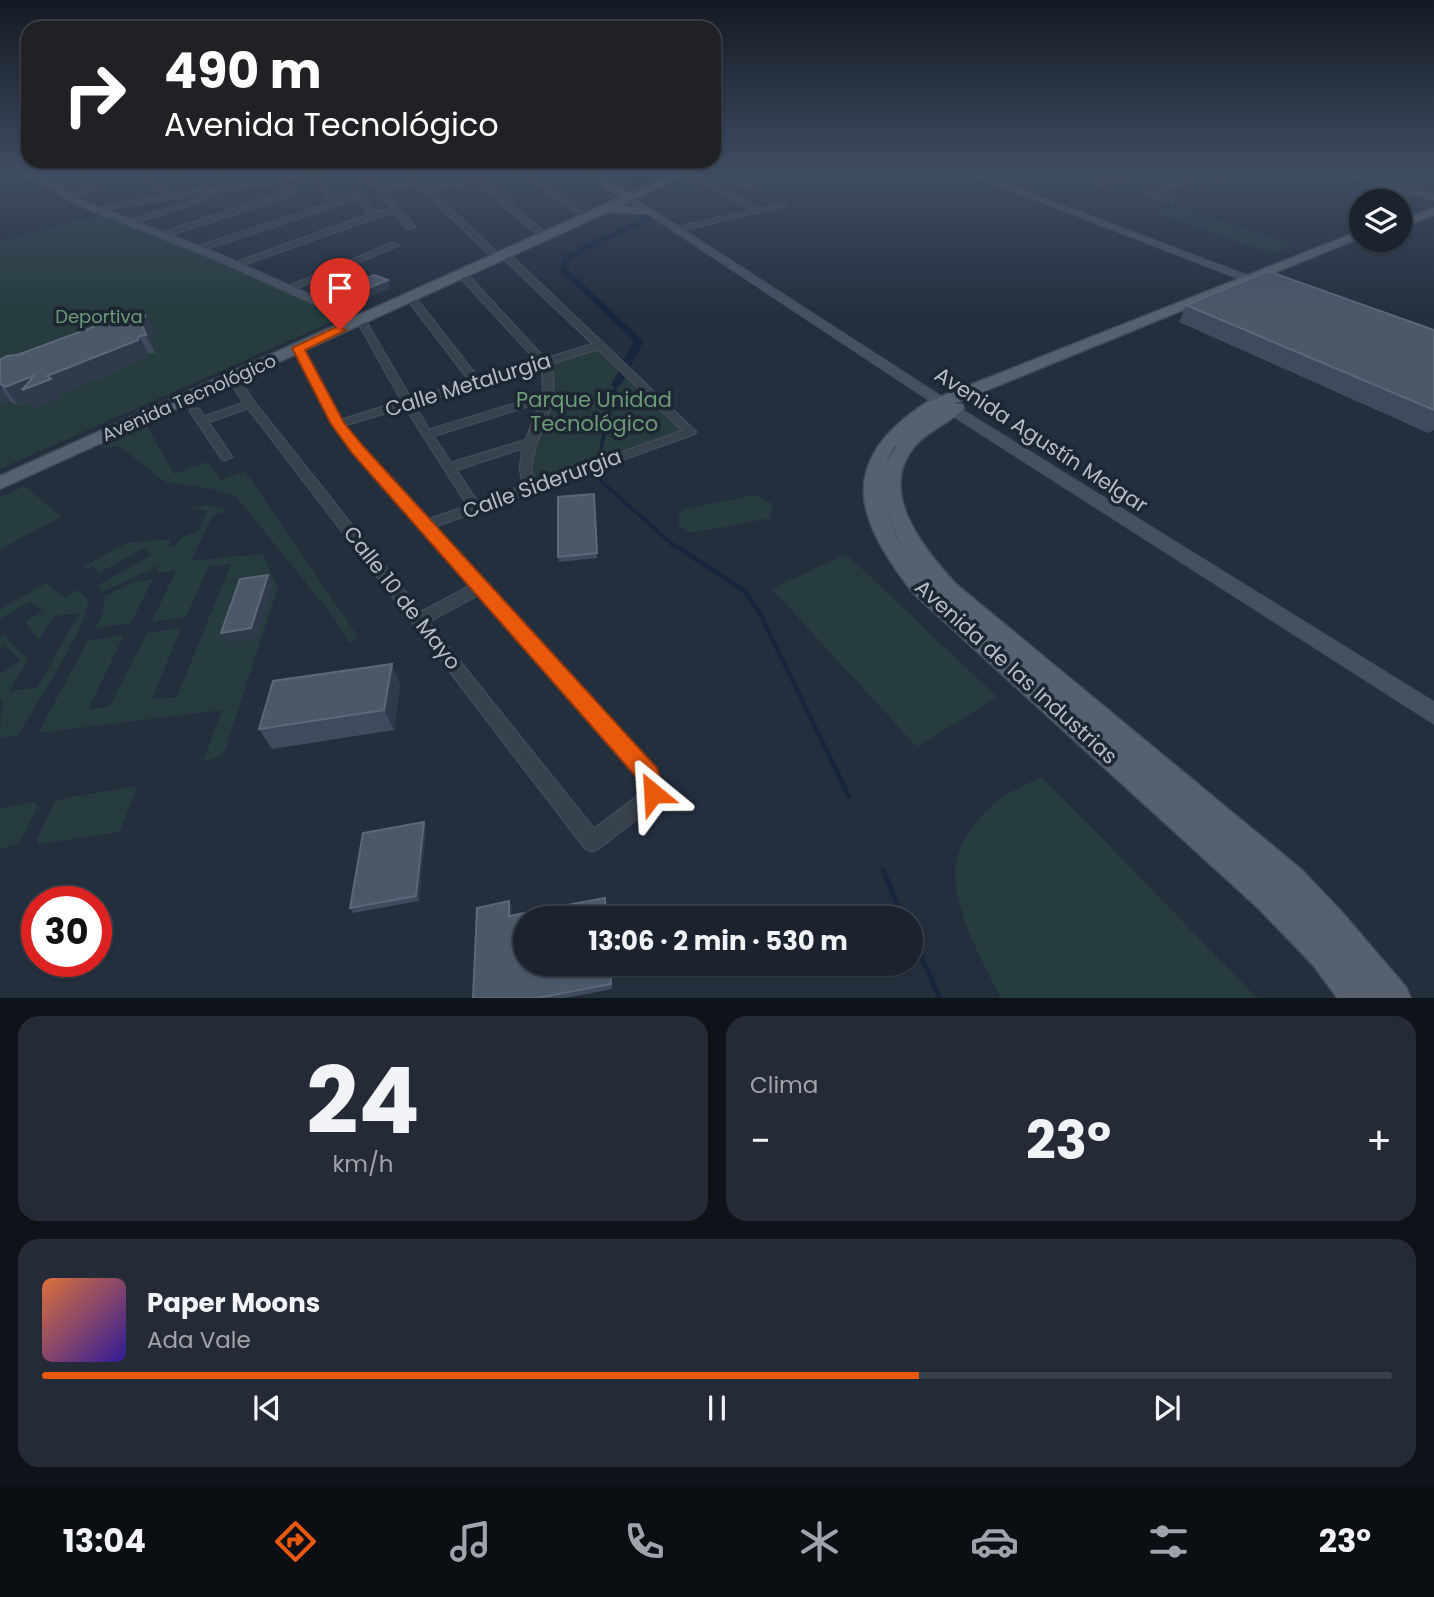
<!DOCTYPE html>
<html lang="es">
<head>
<meta charset="utf-8">
<style>
	body { margin:0; font-family:Poppins,sans-serif; background:#242b36; color:#f1f3f6; height:100vh; display:flex; flex-direction:column; font-size:26px; white-space:nowrap }
	* { box-sizing:border-box; margin:0 }
	p { font-size:23px; color:#a0a4aa }
	.icon { flex:none; width:38px; height:38px; fill:none; stroke:currentColor; stroke-width:2; stroke-linecap:round; stroke-linejoin:round }
	.map { position:relative; height:998px; overflow:hidden }
	.details { display:flex; flex-direction:column; gap:18px; padding:18px; background:#0f1319; flex:1 }
	.details>* { flex:none }
	.guide { position:absolute; left:21px; top:21px; width:700px; height:147px; border-radius:21px; box-shadow:0 2px 5px #0004,0 0 0 2px #39404a; background:#202124; color:#fff; overflow:hidden }
	.fabs { position:absolute; left:1349px; top:189px; display:grid; gap:14px }
	.fabs a { display:grid; place-items:center; width:63px; height:63px; border-radius:50%; background:#1b232e; box-shadow:0 2px 5px #0004,0 0 0 2px #39404a; font-size:35px }
	.speed { position:absolute; left:21px; top:886px; display:flex; gap:14px; font-size:35px; font-weight:700; text-align:center }
	.speed>* { display:grid; place-content:center; width:91px; height:91px; border-radius:50%; background:#1b232e; box-shadow:0 2px 5px #0004,0 0 0 2px #39404a; line-height:1 }
	.speed .limit { border:10px solid #d22; background:#fff; color:#111 }
	.pin { position:absolute; display:grid; place-items:center; width:60px; height:60px; color:#fff; margin:-72px -30px; border-radius:50% 50% 50% 0; rotate:-45deg; box-shadow:0 0 7px #0007 }
	.pin .icon { rotate:45deg }
	.me { position:absolute; width:77px; margin:-38px; rotate:333deg; stroke-linejoin:round; filter:drop-shadow(0 0 5px #0008) }
	.turn { display:flex; align-items:center; gap:24px; height:147px; padding:0 28px; font-size:32px }
	.turn .icon { width:91px; height:91px; stroke-width:2.5 }
	.turn b { display:block; font-size:49px; line-height:60px }
	.big { font-size:52px; font-weight:700; line-height:1.1 }
	.details .widget { flex:1; display:flex; flex-direction:column; justify-content:center; gap:10px; min-width:0; padding:0 24px; border-radius:21px; background:#242b36 }
	.details .dial { align-items:center; gap:0 }
	.dial b { font-size:91px; line-height:1 }
	.song { display:flex; align-items:center; gap:21px }
	.cover { width:84px; height:84px; border-radius:10px; background:linear-gradient(135deg,hsl(20 70% 55%),hsl(250 70% 35%)) }
	.played { height:7px; border-radius:4px; background:linear-gradient(90deg,#ea580c 65%,#39404a 65%) }
	.keys { display:flex; justify-content:space-around; direction:ltr }
	.heat { display:flex; justify-content:space-between; align-items:center; font-size:38px; direction:ltr }
	.details .tiles { flex:1; display:grid; gap:18px; grid-template-columns:1fr 1fr }
	.widget:last-child { grid-column:span 2 }
	.trip { position:absolute; left:513px; top:906px; width:410px; height:70px; border-radius:35px; background:#1b232e; box-shadow:0 2px 5px #0004,0 0 0 2px #39404a; font-weight:700; line-height:70px; text-align:center }
	.tab-bar { display:flex; height:112px; justify-content:space-around; align-items:center; background:#0b0e12; color:#a0a4aa }
	.tab-bar .icon { width:49px; height:49px }
	.tab-bar .current { color:#ea580c }
	.tab-bar b { font-size:32px; color:#f1f3f6 }
	.map>svg:first-child { display:block }
</style>
</head>
<body>
<div class="map">
<svg width="1434" height="999" viewBox="0 0 1434 999">
	<rect width="100%" height="100%" fill="#242f3e"/>
	<g fill="#263c3f">
		<path d="M1172,205L1292,245L1272,253L1152,212Z"/>
		<path d="M104,213L349,314L0,469V242Z"/>
		<path d="M597,348L689,431L525,488L537,415L527,403L545,397L544,362Z"/>
		<path d="M147,426L174,474L208,462L221,480L245,471L359,638L349,643L335,619L236,496L213,489L165,482L119,446L99,448Z"/>
		<path d="M25,486L61,517L0,549V497Z"/>
		<path d="M755,495L771,503L773,509L770,510V518L691,533L679,526V514L683,509Z"/>
		<path d="M205,505L225,508L224,512L213,515L191,561L262,554L278,587L225,750L220,756L203,762L222,710L38,733L88,641L124,635L88,710L110,706L147,633L181,628L152,699L177,697L231,564L208,567L186,617L152,621L176,571L156,573L160,565L102,592L98,585L152,555L144,548L99,573L92,566L86,570L83,567L127,543L171,539L168,547L176,546L181,538L199,530L207,512L199,509L182,511Z"/>
		<path d="M846,554L997,697L917,747L772,589Z"/>
		<path d="M153,579L131,623L96,628L102,616L105,596L131,583Z"/>
		<path d="M47,583L64,597L78,590L88,601C87,627 34,708 18,735L0,738L2,701L0,700V674L21,661L5,646L0,648V638L4,636L28,659L9,691L37,688L79,613L54,616L39,640L25,622L43,611L30,601L0,619V609Z"/>
		<path d="M1042,777L1257,998H1001C982,961 959,920 955,878C952,847 980,813 1003,797C1015,789 1029,783 1042,777Z"/>
		<path d="M137,786L120,832L39,844L37,839L55,802L66,798Z"/>
		<path d="M35,802L38,807L19,843L0,849V808Z"/>
	</g>
	<g fill="none" stroke-linecap="round" stroke-linejoin="round">
		<path stroke="#17263c" stroke-width="2.5" d="M615,390L616,385"/>
		<g stroke="#17263c" stroke-width="3.5">
			<path d="M601,447L615,389"/>
			<path d="M600,480L674,546"/>
		</g>
		<path stroke="#17263c" stroke-width="4.5" d="M672,544L745,591L759,612L824,745"/>
		<g stroke="#17263c" stroke-width="5">
			<path d="M823,743L849,796"/>
			<path d="M883,870L904,919"/>
			<path d="M910,931L940,999"/>
		</g>
		<g fill="#17263c" fill-rule="evenodd">
			<path d="M648,173H655L636,185H632V183Z"/>
			<path d="M643,213H647L654,219L589,249L570,260L568,270L644,341L621,385L616,388L611,385L634,341L560,271L563,257L583,245L645,218L641,214Z"/>
		</g>
		<defs>
			<g id="street">
				<path d="M34,173H44L25,179L22,177Z"/>
				<path d="M82,173H88L98,188L73,196V194L91,187Z"/>
				<path d="M142,173H148L150,175L180,173L154,178L171,195L222,187L216,173H222L228,186L309,173H322L317,175L336,201L352,196L362,197L376,212L392,209L383,197L388,196L415,227L408,229L395,213L380,216L237,267L233,265L234,263L370,214L358,200H353L199,251L195,249L196,247L330,203L311,176L285,181L293,192L289,196L164,237H161V233L286,192L279,182L105,209L104,208L107,206L165,196Z"/>
				<path d="M405,173H411L426,187L472,179L471,177L474,175L479,178L518,173L482,181L542,230L535,232L476,182L430,190L495,251L488,253L417,185L380,191L367,181L354,183L351,181L368,177L381,187L414,182Z"/>
				<path d="M523,173H530L582,211L577,212Z"/>
				<path d="M684,173H691L760,209L785,203L788,205L674,232V228L753,210Z"/>
				<path d="M720,173H727L755,188L750,189Z"/>
				<path d="M1055,173H1066L1057,176Z"/>
				<path d="M1084,173C1094,173 1103,179 1113,178C1123,177 1132,173 1142,173L1098,186L1096,185V183L1104,180Z"/>
				<path d="M1207,173H1215L1156,194L1172,200V202L1146,194Z"/>
				<path d="M1229,173H1238L1203,184L1200,182Z"/>
				<path d="M204,198L209,199L130,224L123,222Z"/>
				<path d="M392,243L399,245L292,290L285,288Z"/>
				<path d="M501,252H507L696,432L694,434L433,527L658,775C662,784 661,794 657,803L599,848L592,851L585,848L248,408L208,422L232,457L226,460L222,459L190,411L191,409H199L204,417L244,403L228,378L233,375L237,376L254,402L421,612L470,586L353,452L333,424L293,348L298,345L303,348L341,420L402,401L357,320L358,318L365,320L411,399L470,381L408,300V296H414L479,379L537,361L459,276L458,274L462,272H465L545,359L593,344L501,256ZM598,349L683,431L534,483L531,467L535,447L555,396L553,394V375L549,364ZM540,367L543,375V395L429,430L414,404ZM541,402L526,440L451,463L433,436ZM405,407L468,506L427,520L361,448L345,425ZM523,448L520,467L523,487L478,503L456,470ZM478,595L643,784L642,793L594,829L428,622Z"/>
			</g>
			<g id="secondary">
				<path d="M12,173H24L64,187L65,190L81,200L222,255L367,320L361,324L356,323L214,259L75,204L48,187Z"/>
				<path d="M966,173H978L1270,284L1260,287Z"/>
				<path d="M1338,173H1351L1434,194V200Z"/>
				<path d="M628,194L958,407L1434,702V724L948,413L625,199L623,197Z"/>
			</g>
			<g id="primary">
				<path d="M584,173H595L630,194L676,173H689L619,206L648,209L653,212L652,214L608,212L0,489V476L621,197Z"/>
				<path d="M1434,208V215L1400,228V221Z"/>
				<path d="M1362,230V237L953,404H962L964,408C951,423 928,430 914,447C876,493 926,551 956,584L1302,870L1341,911L1406,987L1411,999H1338L1313,965L1259,909L914,594C854,517 836,462 927,402ZM918,424L898,443L884,469L894,447ZM885,505L899,541L915,564L897,538Z"/>
			</g>
		</defs>
		<use href="#street" stroke="#414a57" stroke-width="3"/>
		<use href="#secondary" stroke="#414a57" stroke-width="2"/>
		<use href="#primary" stroke="#414a57" stroke-width="3"/>
		<use href="#street" fill="#38414e" fill-rule="evenodd"/>
		<use href="#secondary" fill="#465061" fill-rule="evenodd"/>
		<use href="#primary" fill="#56606e" fill-rule="evenodd"/>
	</g>
	<g fill="#3f4b5c">
		<path d="M1362,173H1434V186L1425,189Z"/>
		<path d="M388,280L390,288L357,302L344,297L341,288Z"/>
		<path d="M1186,305L1434,330V430L1428,433L1179,322Z"/>
		<path d="M155,333L150,340L155,353H148L147,358L60,394L62,397L34,409L29,401L18,406L10,401L0,405V360L17,355Z"/>
		<path d="M594,499L597,558L559,562L558,557Z"/>
		<path d="M392,664L400,685L394,730L272,749L259,729Z"/>
		<path d="M424,822L426,827L419,901L353,913L350,908Z"/>
		<path d="M605,898L606,904L525,964H611L612,989L566,998H473L512,907L511,916Z"/>
	</g>
	<g fill="#2f3b4b">
		<path d="M1434,177V186L1425,189L1431,178Z"/>
		<path d="M388,280L390,288L357,302L354,294Z"/>
		<path d="M146,315L155,333L150,340L155,353L146,335L138,326Z"/>
		<path d="M139,336L148,353L147,358L60,394L62,397L34,409L29,401L18,406L5,387L35,375L47,376Z"/>
		<path d="M0,385L10,401L0,405Z"/>
		<path d="M268,575L273,585L257,639L227,643L221,633Z"/>
		<path d="M392,664L400,685L394,730L384,710Z"/>
		<path d="M424,822L426,827L419,901L416,896Z"/>
		<path d="M509,901L512,907L511,922L509,916Z"/>
	</g>
	<g fill="#4b5868" stroke="#5c6777" stroke-width="2">
		<path d="M1408,173H1434V177L1431,178Z"/>
		<path d="M1268,271L1434,330V410L1186,305Z"/>
		<path d="M374,275L388,280L354,294L341,288Z"/>
		<path d="M146,315L138,326L142,325L146,335L139,336L138,340L47,376L51,379L22,390L35,375L5,387L0,383V360L7,356L17,355L99,325L132,322Z"/>
		<path d="M594,494L597,553L558,557V497Z"/>
		<path d="M268,575L251,628L221,633L240,579Z"/>
		<path d="M392,664L384,710L259,729L273,681Z"/>
		<path d="M424,822L416,896L350,908L363,833Z"/>
		<path d="M605,898L606,919H525V964H610L611,984L537,998H473L477,908L509,901V916Z"/>
	</g>
	<linearGradient id="sky" x2="0" y2="1"><stop stop-color="#141a22"/><stop offset="0.55" stop-color="#3f4d63"/><stop offset="1" stop-color="#3f4d63" stop-opacity="0"/></linearGradient>
	<rect width="1434" height="313" fill="url(#sky)"/>
	<path fill="#ea580c" stroke="#983908" stroke-width="2" d="M336,327L346,330L305,350L344,423L363,446L657,768L664,793L661,800L653,803L645,800L639,780L352,453L331,424L292,348Z"/>
	<g text-anchor="middle" stroke-width="7" stroke-linejoin="round" paint-order="stroke">
		<g font-size="18" fill="#6b9a76" stroke="#1d2633">
			<text x="99" y="323">Deportiva</text>
		</g>
		<g font-size="18" fill="#b4bcc9" stroke="#1d2633">
			<text transform="translate(189 398) rotate(-24)" y="6">Avenida Tecnológico</text>
		</g>
		<g font-size="21" fill="#b4bcc9" stroke="#1d2633">
			<text transform="translate(468 385) rotate(-17)" y="7">Calle Metalurgia</text>
			<text transform="translate(1041 440) rotate(33)" y="7">Avenida Agustín Melgar</text>
			<text transform="translate(542 484) rotate(-20)" y="7">Calle Siderurgia</text>
			<text transform="translate(402 598) rotate(52)" y="7">Calle 10 de Mayo</text>
			<text transform="translate(1016 672) rotate(42)" y="7">Avenida de las Industrias</text>
		</g>
		<g font-size="21" fill="#6b9a76" stroke="#1d2633">
			<text x="594" y="407">Parque Unidad<tspan x="594" dy="24">Tecnológico</tspan></text>
		</g>
	</g>
</svg>
<div class="fabs">
<a><svg class="icon" aria-label="layers" viewBox="0 0 24 24"><path d="M12 4l9 5-9 5-9-5zM3 14l9 5 9-5"/></svg></a>
</div>
<div class="speed"><div class="limit">30</div></div>
<div class="pin" style="left:340px;top:330px;background:#d93025"><svg class="icon" aria-label="arrive" viewBox="0 0 24 24"><path d="M6 21V4h12l-3 4 3 4H6"/></svg></div>
<svg class="me" style="left:653px;top:793px" viewBox="-20 -20 40 40"><path d="M0-17L14 15 0 8-14 15z" fill="#ea580c" stroke="#fff" stroke-width="4"/></svg>
<div class="trip">13:06 · 2 min · 530 m</div>
<div class="guide">
<div class="turn"><svg class="icon" aria-label="right" viewBox="0 0 24 24"><path d="M7 20v-9h11M14 6l5 5-5 5"/></svg><div><b>490 m</b>Avenida Tecnológico</div></div>
</div>
</div>
<section class="details">
<div class="tiles">
<div class="widget dial"><b>24</b><p>km/h</p></div>
<div class="widget"><p>Clima</p>
<div class="heat"><a>−</a><b class="big">23°</b><a>+</a></div>
</div>
<div class="widget">
<div class="song"><i class="cover"></i><div><b>Paper Moons</b><p>Ada Vale</p></div></div>
<div class="played"></div>
<div class="keys"><svg class="icon" aria-label="previous" viewBox="0 0 24 24"><path d="M18 5L8 12l10 7zM5 5v14"/></svg><svg class="icon" aria-label="pause" viewBox="0 0 24 24"><path d="M8 5v14M16 5v14"/></svg><svg class="icon" aria-label="next" viewBox="0 0 24 24"><path d="M6 5l10 7-10 7zM19 5v14"/></svg></div>
</div>
</div>
</section>
<nav class="tab-bar">
<b>13:04</b>
<svg class="icon current" aria-label="directions" viewBox="0 0 24 24"><path d="M12 3l9 9-9 9-9-9zM9 14v-3h6M13 9l2 2-2 2"/></svg>
<svg class="icon" aria-label="music" viewBox="0 0 24 24"><path d="M9 18V5l10-2v13"/><circle cx="6" cy="18" r="3"/><circle cx="16" cy="16" r="3"/></svg>
<svg class="icon" aria-label="phone" viewBox="0 0 24 24"><path d="M5 4h4l2 5-3 2q2 4 5 5l2-3 5 2v4C11 20 4 13 5 4z"/></svg>
<svg class="icon" aria-label="climate" viewBox="0 0 24 24"><path d="M12 3v18M4 7l16 10M4 17L20 7"/></svg>
<svg class="icon" aria-label="car" viewBox="0 0 24 24"><path d="M5 17H2v-5l4-1 3-4h7l3 4 3 1v5h-3M9 17h6M6 11h13"/><circle cx="7" cy="17" r="2"/><circle cx="17" cy="17" r="2"/></svg>
<svg class="icon" aria-label="filters" viewBox="0 0 24 24"><path d="M4 7h16M4 17h16"/><circle cx="9" cy="7" r="2"/><circle cx="15" cy="17" r="2"/></svg>
<b>23°</b>
</nav>
</body>
</html>
